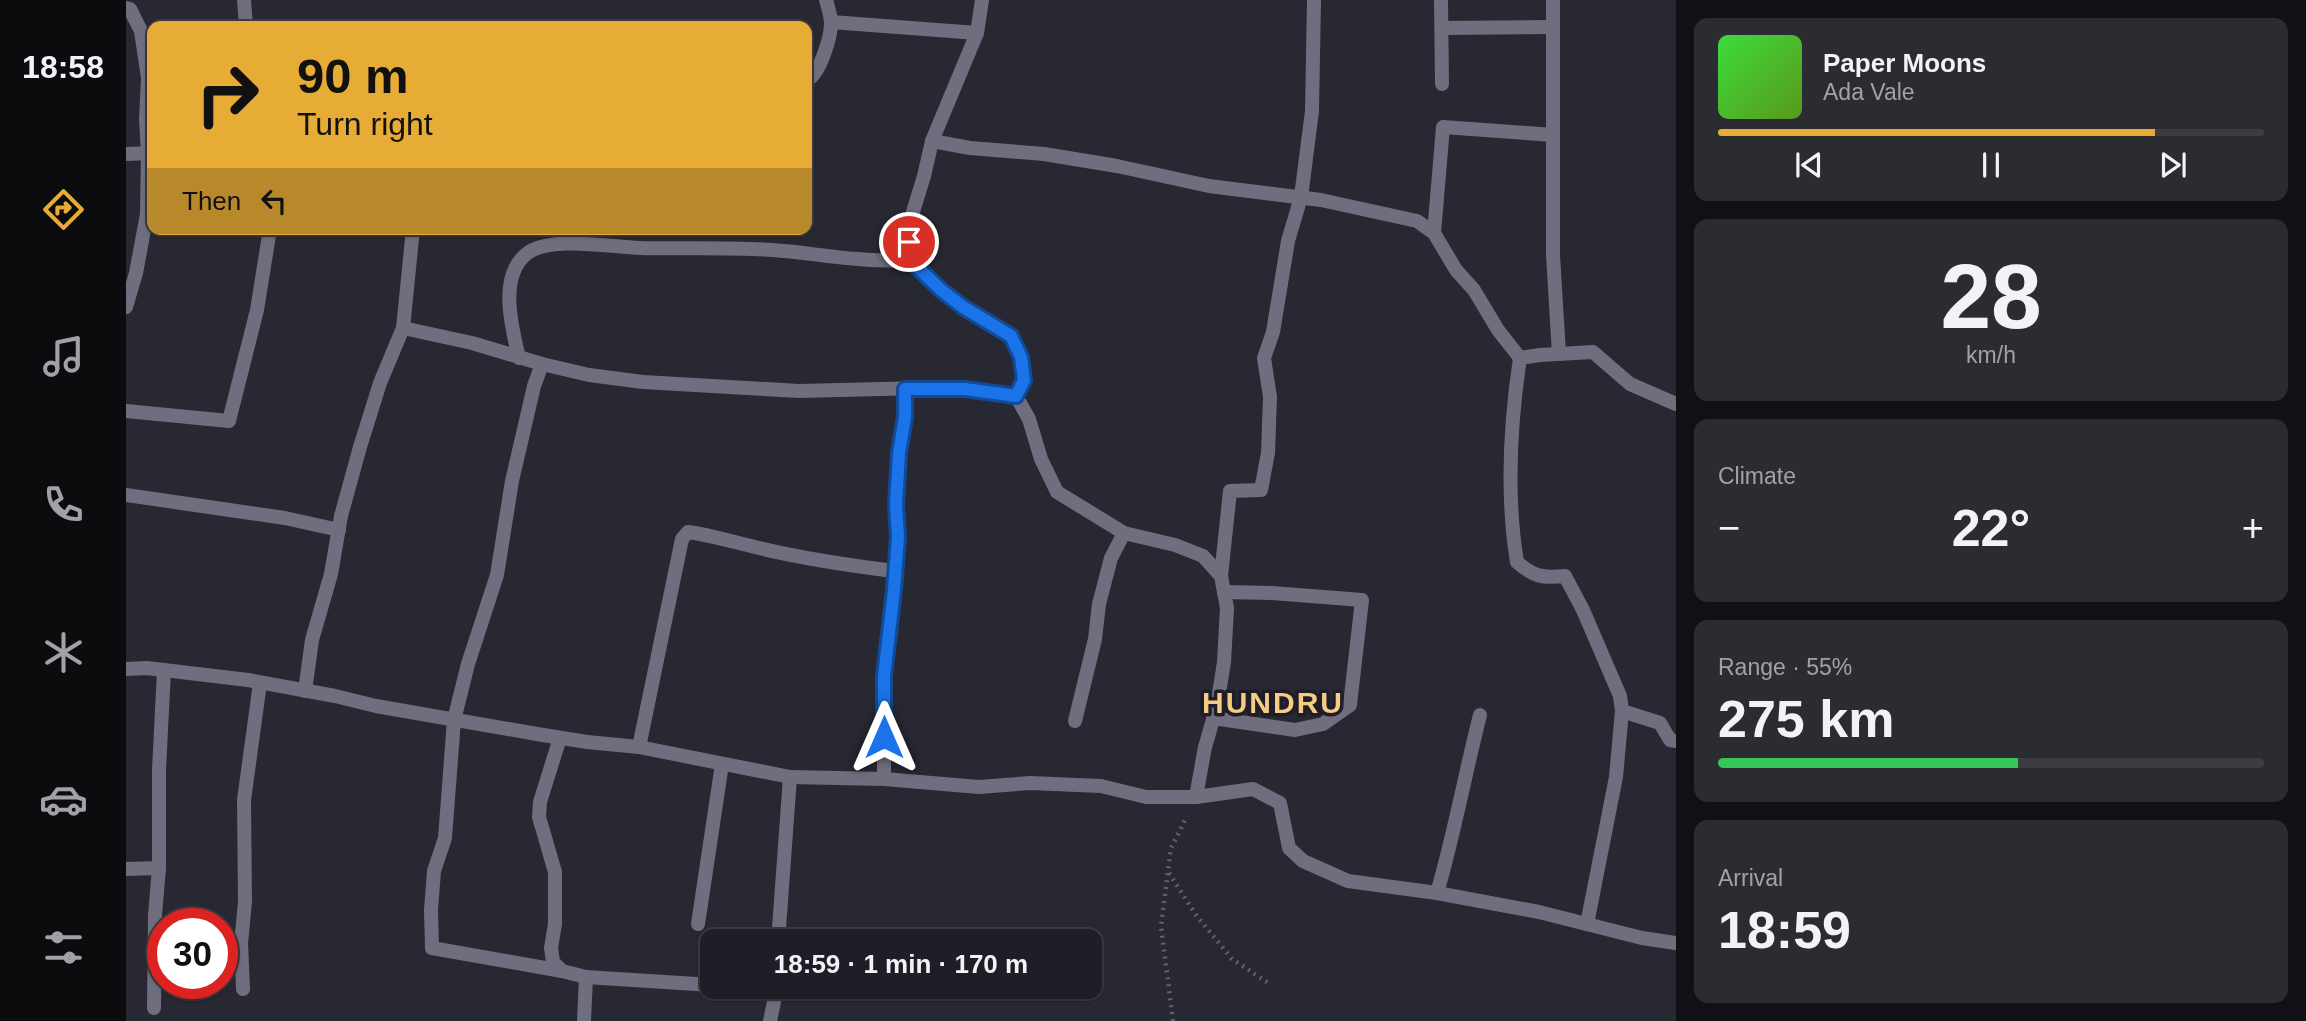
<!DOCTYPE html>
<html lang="en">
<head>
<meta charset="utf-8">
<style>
	body { margin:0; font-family:Helvetica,sans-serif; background:#2b2b32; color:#f1f3f6; height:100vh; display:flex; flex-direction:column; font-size:26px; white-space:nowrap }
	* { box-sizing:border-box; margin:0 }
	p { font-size:23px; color:#a1a2a7 }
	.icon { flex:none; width:38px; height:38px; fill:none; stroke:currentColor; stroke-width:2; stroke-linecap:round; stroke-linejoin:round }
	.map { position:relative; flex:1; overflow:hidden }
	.panel { display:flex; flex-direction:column; gap:18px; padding:18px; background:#101015; width:630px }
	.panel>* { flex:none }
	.hud { position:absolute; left:21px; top:21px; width:665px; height:214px; border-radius:14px; box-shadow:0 2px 5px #0004,0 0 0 2px #3c3c43; background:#e7ac36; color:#111; overflow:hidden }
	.speed { position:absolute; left:21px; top:908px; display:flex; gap:14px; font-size:35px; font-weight:700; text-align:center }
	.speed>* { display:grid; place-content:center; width:91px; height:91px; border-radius:50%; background:#1e1e26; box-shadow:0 2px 5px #0004,0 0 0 2px #3c3c43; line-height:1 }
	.speed .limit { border:10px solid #d22; background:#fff; color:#111 }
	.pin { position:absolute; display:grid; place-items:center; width:60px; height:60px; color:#fff; margin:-30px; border:4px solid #fff; border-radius:50%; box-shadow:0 2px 7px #0007 }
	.me { position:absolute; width:77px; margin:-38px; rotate:0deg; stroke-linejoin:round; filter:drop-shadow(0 0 5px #0008) }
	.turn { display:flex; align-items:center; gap:24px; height:147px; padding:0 35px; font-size:32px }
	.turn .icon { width:91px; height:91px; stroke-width:2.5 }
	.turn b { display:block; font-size:49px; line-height:60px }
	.then { display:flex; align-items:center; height:66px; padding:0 35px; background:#0003; gap:14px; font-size:26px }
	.big { font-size:52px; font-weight:800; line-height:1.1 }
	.panel .card { flex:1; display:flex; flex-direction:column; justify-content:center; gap:10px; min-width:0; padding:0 24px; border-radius:14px; background:#2b2b32 }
	.panel .dial { align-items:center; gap:0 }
	.dial b { font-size:91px; line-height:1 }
	.song { display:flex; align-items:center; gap:21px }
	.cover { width:84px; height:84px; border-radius:10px; background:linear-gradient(135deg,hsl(120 70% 55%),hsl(90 70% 35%)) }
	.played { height:7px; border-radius:4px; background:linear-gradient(90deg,#e7ac36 80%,#3c3c43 80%) }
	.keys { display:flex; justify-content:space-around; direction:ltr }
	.heat { display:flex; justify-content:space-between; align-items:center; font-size:38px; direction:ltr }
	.charge { height:10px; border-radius:5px; background:linear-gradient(90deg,#34c759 55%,#3c3c43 0) }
	.trip { position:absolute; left:574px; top:929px; width:402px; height:70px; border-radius:14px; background:#1e1e26; box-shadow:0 2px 5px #0004,0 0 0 2px #3c3c43; font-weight:800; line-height:70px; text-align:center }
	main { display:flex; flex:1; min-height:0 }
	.dock { display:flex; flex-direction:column; width:126px; justify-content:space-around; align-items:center; background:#0c0c0f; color:#a1a2a7 }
	.dock .icon { width:49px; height:49px }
	.dock .on { color:#e7ac36 }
	.dock b { font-size:32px; color:#f1f3f6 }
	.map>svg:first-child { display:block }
</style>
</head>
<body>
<main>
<nav class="dock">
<b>18:58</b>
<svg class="icon on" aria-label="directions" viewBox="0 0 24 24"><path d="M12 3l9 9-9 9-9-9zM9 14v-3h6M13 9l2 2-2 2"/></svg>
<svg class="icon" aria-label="music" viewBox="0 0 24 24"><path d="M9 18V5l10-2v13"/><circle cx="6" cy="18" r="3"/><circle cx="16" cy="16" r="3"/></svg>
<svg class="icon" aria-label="phone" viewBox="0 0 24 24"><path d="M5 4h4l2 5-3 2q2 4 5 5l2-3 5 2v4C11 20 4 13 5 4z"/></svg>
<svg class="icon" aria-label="climate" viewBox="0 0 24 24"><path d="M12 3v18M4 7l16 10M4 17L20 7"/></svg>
<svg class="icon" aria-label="car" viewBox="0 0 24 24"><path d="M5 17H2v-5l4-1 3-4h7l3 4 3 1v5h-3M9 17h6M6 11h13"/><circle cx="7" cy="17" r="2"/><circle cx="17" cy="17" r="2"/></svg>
<svg class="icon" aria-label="filters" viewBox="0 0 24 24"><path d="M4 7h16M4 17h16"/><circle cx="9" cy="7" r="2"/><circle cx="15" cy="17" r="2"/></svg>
</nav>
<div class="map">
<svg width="1550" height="1021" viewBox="0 0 1550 1021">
	<rect width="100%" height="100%" fill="#282832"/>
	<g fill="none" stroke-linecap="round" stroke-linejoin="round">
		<g stroke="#61616a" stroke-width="4.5" stroke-dasharray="2 5" stroke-linecap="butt">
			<path d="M1043,873L1070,915L1106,959L1144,984"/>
			<path d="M1047,1021L1035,926L1045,848L1061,816"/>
		</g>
		<g stroke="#6e6e7e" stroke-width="14">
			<path d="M118,0L120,26"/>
			<path d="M856,0L851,33L806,141L798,176L787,212L783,242L785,261L815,290L837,307L885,336L896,357L898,380L890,396"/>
			<path d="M1315,0L1316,84"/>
			<path d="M1427,0V255L1433,354"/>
			<path d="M0,8L4,9L15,31L22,78L20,119L22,153L21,214L10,273L0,307"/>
			<path d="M705,22L851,33"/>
			<path d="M1316,28L1427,27"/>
			<path d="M681,80C694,74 705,37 705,23C705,16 702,7 700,0"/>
			<path d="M806,141L844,148L918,154L991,166L1083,186L1195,200L1291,221L1308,233L1330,270L1348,290L1372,330L1394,358C1384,425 1380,495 1391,562C1408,577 1416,578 1439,576L1457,610L1494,696L1496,711L1490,777L1461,924"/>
			<path d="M0,154L26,153"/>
			<path d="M1308,233L1317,127L1427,135"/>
			<path d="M277,328L346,343L416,364L463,375L517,382L673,391L796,388L839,389L890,396"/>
			<path d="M393,358C386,328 371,274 403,252C428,236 484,247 514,248C558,249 603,247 647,250C675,252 703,257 732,259C749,261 767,260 785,261"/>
			<path d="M1394,358L1414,355L1467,352L1504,384L1550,404"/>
			<path d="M416,364L408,386L386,481L371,575L342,664L328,720L319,838L308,871L305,910L306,948L436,971"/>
			<path d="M890,396L903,419L915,459L931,492L998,533L1049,545L1077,556L1095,576L1101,608L1098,662L1091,706L1079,747L1070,797"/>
			<path d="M0,411L103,421L131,310L144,229"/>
			<path d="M0,495L159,518L213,530"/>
			<path d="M1095,576L1104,491L1135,490L1142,453L1144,397L1138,358L1147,332L1162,241L1175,197L1186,111L1188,0"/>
			<path d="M0,669L21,668L122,680L209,696L250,706L411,734L461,742L513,747L664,777L758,779L853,787L904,783L975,786L1020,797H1070L1127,789L1154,803L1163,848L1177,861L1222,881L1311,893L1413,912L1516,938L1550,943"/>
			<path d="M179,691L186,640L205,574L215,516L234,447L254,383L277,328L287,229"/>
			<path d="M1496,711L1534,723L1544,740L1550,741"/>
			<path d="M1087,718L1169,730L1197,724L1224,705L1236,600L1146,593L1098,592"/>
			<path d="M949,721L969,639L973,604L985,558L998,533"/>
			<path d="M434,738L414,802L413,817L429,872V924L425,948L427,962L436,971L460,977L458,1021"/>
			<path d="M513,747L556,539L562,532C584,535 603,541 625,546C672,558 720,565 768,571"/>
			<path d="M758,779V676L768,591L772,537L770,505L773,453L779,417V389"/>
			<path d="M0,869L33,868"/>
			<path d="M1311,893C1328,835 1339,774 1354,715"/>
			<path d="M572,924L596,764"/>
			<path d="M652,942L664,777"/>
			<path d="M460,977L586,985"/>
			<path d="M613,987L651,990L850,987"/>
			<path d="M117,989L115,943L119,902L118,800L134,683"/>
			<path d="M28,1008L29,915L33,868V770L38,670"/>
			<path d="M644,1021L651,987"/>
		</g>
	</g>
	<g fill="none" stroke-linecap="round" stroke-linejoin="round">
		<defs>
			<path id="route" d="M758,737V676L768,590L772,537L770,505L773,453L779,417V389H839L890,396L898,380L895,357L885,336L837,307L815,290L785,261L783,242"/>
		</defs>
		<use href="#route" stroke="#114b97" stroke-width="18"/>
		<use href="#route" stroke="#1a73e8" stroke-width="12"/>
	</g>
	<g text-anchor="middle" stroke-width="7" stroke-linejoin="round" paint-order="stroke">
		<g font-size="30" font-weight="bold" letter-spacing="2" fill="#f5cc86" stroke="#1f1e28">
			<text x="1147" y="713">HUNDRU</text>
		</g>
	</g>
</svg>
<div class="speed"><div class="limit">30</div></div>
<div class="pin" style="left:783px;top:242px;background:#d93025"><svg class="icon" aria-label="arrive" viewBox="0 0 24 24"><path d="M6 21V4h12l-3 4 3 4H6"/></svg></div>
<svg class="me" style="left:758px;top:737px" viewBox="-20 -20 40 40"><path d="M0-17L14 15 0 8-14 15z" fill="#1a73e8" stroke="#fff" stroke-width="4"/></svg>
<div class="trip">18:59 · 1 min · 170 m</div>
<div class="hud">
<div class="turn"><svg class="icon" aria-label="right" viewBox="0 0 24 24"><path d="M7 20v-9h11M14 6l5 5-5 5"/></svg><div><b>90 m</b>Turn right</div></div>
<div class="then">Then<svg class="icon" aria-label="left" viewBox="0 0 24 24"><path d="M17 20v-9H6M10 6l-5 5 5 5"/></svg></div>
</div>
</div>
<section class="panel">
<div class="card">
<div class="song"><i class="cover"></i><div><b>Paper Moons</b><p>Ada Vale</p></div></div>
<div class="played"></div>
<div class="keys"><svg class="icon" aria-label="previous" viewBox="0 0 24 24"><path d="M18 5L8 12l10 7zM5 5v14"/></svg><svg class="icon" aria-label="pause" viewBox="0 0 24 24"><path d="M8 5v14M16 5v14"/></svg><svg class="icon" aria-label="next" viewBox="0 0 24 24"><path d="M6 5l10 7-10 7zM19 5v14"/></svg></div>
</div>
<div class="card dial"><b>28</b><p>km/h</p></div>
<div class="card"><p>Climate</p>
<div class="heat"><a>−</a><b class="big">22°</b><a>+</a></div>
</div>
<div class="card"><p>Range · 55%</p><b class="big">275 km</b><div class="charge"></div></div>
<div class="card"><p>Arrival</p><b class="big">18:59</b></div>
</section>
</main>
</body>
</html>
